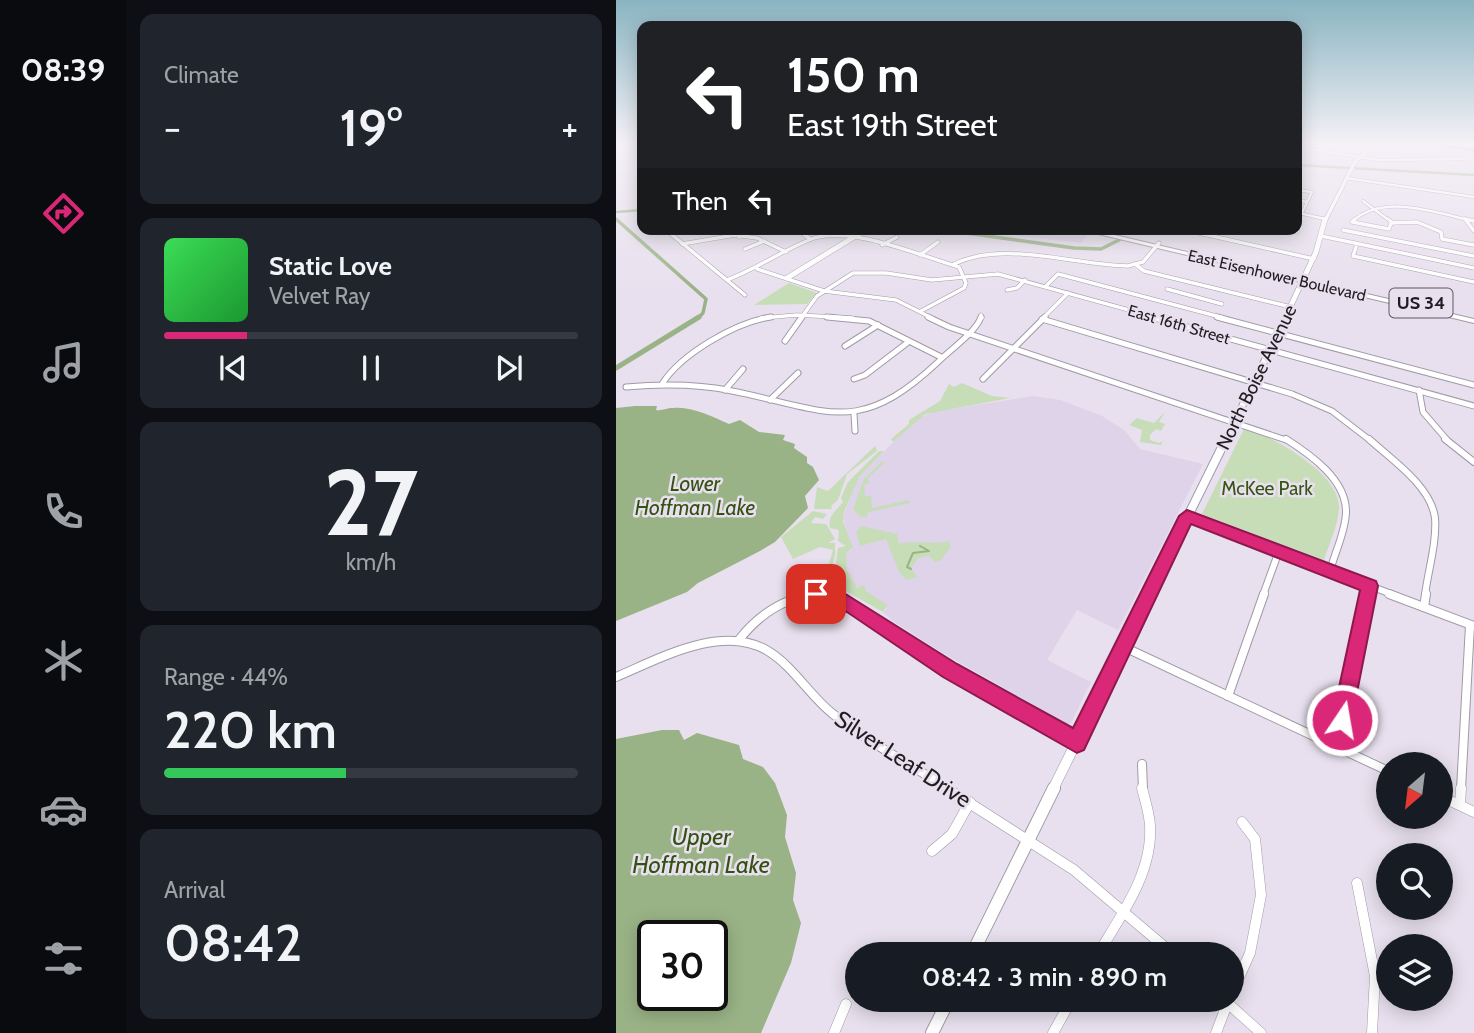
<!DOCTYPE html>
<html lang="en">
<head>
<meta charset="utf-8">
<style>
	body { margin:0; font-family:Cabin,sans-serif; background:#20242c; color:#f1f3f6; height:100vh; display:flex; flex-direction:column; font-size:26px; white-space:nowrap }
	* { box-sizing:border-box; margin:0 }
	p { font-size:23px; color:#9ea1a6 }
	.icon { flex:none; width:38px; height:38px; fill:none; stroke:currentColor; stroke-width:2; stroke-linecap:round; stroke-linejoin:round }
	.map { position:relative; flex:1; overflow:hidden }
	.details { display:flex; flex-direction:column; gap:14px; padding:14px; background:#0d0f14; width:490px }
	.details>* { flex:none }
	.top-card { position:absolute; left:21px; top:21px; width:665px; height:214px; border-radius:14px; box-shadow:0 4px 18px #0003; background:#202124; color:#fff; overflow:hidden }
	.needle { width:46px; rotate:208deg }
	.controls { position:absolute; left:760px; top:752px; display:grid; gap:14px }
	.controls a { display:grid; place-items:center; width:77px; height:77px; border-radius:50%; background:#171b24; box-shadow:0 4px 18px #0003; font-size:35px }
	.speed { position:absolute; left:21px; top:920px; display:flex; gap:14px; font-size:35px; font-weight:700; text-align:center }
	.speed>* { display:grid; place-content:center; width:91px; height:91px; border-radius:50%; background:#171b24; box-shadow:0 4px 18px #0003; line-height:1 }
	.speed .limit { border:4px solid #111; border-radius:10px; background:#fff; color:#111 }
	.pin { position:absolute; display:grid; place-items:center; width:60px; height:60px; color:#fff; margin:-30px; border-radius:14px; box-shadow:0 4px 10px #0006 }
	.me { position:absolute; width:77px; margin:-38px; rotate:12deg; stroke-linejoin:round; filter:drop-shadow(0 0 5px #0008) }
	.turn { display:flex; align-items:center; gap:24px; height:147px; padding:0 35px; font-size:32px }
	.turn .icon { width:91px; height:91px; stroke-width:2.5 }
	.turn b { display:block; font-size:49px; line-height:60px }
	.then { display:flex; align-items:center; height:66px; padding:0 35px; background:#0003; gap:14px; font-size:26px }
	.big { font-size:52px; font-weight:600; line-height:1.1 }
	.details .widget { flex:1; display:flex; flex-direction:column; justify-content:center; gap:10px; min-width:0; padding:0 24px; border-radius:14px; background:#20242c }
	.details .dial { align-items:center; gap:0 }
	.dial b { font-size:91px; line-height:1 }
	.song { display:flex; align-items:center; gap:21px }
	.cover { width:84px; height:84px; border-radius:10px; background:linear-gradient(135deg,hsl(130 70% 55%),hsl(130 70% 35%)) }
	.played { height:7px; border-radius:4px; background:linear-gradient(90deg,#db2777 20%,#363941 20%) }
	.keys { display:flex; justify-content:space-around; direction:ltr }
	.heat { display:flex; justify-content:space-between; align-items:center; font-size:38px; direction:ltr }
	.charge { height:10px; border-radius:5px; background:linear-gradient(90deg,#34c759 44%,#363941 0) }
	.trip { position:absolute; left:229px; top:942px; width:399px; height:70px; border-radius:35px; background:#171b24; box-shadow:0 4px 18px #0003; font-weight:600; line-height:70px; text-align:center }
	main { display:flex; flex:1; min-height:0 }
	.tab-bar { display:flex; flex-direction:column; width:126px; justify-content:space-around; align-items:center; background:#090b0e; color:#9ea1a6 }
	.tab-bar .icon { width:49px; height:49px }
	.tab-bar .active { color:#db2777 }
	.tab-bar b { font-size:32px; color:#f1f3f6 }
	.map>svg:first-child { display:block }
</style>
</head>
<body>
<main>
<nav class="tab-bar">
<b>08:39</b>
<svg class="icon active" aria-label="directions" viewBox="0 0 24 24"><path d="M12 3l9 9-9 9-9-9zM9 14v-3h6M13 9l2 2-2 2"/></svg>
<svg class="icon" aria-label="music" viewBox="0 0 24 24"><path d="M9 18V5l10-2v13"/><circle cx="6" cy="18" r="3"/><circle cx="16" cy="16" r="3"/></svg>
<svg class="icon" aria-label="phone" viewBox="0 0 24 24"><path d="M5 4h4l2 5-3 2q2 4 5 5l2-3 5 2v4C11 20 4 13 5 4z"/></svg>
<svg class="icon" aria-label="climate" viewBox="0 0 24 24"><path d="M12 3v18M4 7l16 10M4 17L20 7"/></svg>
<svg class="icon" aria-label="car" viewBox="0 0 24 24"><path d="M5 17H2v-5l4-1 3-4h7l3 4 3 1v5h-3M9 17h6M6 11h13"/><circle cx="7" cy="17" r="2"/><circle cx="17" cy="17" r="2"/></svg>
<svg class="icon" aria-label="filters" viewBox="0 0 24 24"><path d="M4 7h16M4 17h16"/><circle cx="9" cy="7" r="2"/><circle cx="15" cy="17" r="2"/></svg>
</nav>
<section class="details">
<div class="widget"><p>Climate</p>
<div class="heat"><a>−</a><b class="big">19°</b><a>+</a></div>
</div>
<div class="widget">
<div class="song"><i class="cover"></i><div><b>Static Love</b><p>Velvet Ray</p></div></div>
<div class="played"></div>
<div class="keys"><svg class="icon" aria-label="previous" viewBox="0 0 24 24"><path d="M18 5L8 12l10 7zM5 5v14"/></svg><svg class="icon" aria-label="pause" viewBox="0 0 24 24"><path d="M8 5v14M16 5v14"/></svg><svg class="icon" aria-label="next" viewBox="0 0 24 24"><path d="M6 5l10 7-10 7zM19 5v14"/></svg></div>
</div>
<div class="widget dial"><b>27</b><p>km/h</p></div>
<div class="widget"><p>Range · 44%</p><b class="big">220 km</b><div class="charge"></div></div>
<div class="widget"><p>Arrival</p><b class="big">08:42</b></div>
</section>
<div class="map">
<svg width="858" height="1033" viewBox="0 0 858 1033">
	<rect width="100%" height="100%" fill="#e8e0ee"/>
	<g fill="#ded3e8">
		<path d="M349,229H452L472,234L465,243Z"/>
		<path d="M417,396L444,400L486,416L508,430L524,449L587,464L502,630L461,610L431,660L475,682L455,723L452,724L325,652L277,621L267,612L271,608L241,588L231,570L229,553L236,550L227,517L239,485L243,477L299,420L316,412Z"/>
	</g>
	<g fill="#c7ddb7">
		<path d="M173,283L201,293L191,304L138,305Z"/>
		<path d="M346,383L376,396L394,398L309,414L277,442L275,439L293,424V420L324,401L333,384L338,387Z"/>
		<path d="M549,412L543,422L549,424L545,431L540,429L534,435V440L543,443L547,441L545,445L524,442L526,430L513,425L521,418L538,423Z"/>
		<path d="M629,427C657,438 724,472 723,508C722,526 713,544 708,560L586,514Z"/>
		<path d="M259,446L261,451L231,474L222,500L215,506L216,509H198L201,487L212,491Z"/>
		<path d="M263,451H268L243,477L228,512L227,521L237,548L230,553L231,570L241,588L248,585L250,591L271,605L267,612L217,584L222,548L230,546L222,541L223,530L214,528C211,516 221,510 227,502L225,498L232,482Z"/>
		<path d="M265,462L273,463H268L252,478L253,483L248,485L249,496H255L256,508L293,500L294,503L252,512L251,517H244L237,509L248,479Z"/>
		<path d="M197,511L211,514L207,519L199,517L195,523L210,524L219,539L212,543H219V555L212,581L217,589H201L203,582L208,581L217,550L204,547L177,559L165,537Z"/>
		<path d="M245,526L281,534L283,544C300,540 319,545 333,541L335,547L324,561L319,562L313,556L302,558L295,569L302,577L291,580L283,572L270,539L244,546L240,533Z"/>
	</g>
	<g fill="#9ab386" fill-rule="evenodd">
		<path d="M19,406H41L40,410C47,411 50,408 57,408C76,406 97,417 113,424L124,420L143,432L169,435L167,440L179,444L178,448L191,457V463L197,467L203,480L189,496L192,508L159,542L144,551L82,583L71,592L0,621V408Z"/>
		<path d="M46,730H63L68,740L81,733L123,745L127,759L147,767L159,783L171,815L169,837L180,873L177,900L185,923L175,963L145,1033H0V739ZM37,936H96V996H37Z"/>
	</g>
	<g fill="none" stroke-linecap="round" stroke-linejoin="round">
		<path stroke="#9ab386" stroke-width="2" d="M295,569L291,567L297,553L313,551L304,546"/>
		<g stroke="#9ab386" stroke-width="2.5">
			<path d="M681,165L858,175"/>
			<path d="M0,212L26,210"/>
			<path d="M0,219L2,221"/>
		</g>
		<g stroke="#9ab386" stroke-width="3.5">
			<path d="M0,219L90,299L87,313L82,318"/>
			<path d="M321,229L458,248L485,249L503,240"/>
			<path d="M511,233L513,229"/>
		</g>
		<path stroke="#9ab386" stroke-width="5" d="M0,368L83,317"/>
		<defs>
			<g id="minor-far5">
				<path d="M681,147L762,160L850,159"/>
				<path d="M730,178L858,197"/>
				<path d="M681,190L696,192L682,221"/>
				<path d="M681,200L691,202"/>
				<path d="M747,201L774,221"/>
				<path d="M683,213L709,219"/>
				<path d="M737,221C768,193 821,213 857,221"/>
			</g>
			<g id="minor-far4">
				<path d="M739,219L736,222L773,229L775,223L801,222L825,232L826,239L858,245"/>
				<path d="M772,219L777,223"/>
				<path d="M849,219L858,231"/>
				<path d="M849,219L858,221"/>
				<path d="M49,229L129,295"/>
				<path d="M181,229L194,239"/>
				<path d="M565,229L698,259"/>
				<path d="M666,229L681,232L683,219"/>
				<path d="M727,230L858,256"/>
				<path d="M705,236L858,268"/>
				<path d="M123,237L131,229"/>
				<path d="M66,244L119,235L141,238L170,252"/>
				<path d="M266,245L281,237"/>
				<path d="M740,247L737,256L858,282"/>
				<path d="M129,249L148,241"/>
				<path d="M304,255L322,242"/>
				<path d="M338,264C389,240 457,265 512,266L527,262L543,243"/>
				<path d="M519,264L528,271L675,307"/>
				<path d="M141,269L208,291L280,300L316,318"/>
				<path d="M111,280C140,269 164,252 193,240C230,223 304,256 343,267L350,283L348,288L305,311"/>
				<path d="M430,286L442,274L608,318"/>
				<path d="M551,289L606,304"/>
				<path d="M391,290L401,288L409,280"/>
				<path d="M365,315L366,318"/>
				<path d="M145,318L181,315L237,318"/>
				<path d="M185,318L201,296L237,273H270L316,280L382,274L542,318"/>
				<path d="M427,318L452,293"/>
			</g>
			<g id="minor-far3">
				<path d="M211,317L253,321L325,357"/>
				<path d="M312,317L333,327L673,441"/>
				<path d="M535,317L858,406"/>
				<path d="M601,317L858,385"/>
				<path d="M426,319L676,394L716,411L755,441"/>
				<path d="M169,341L186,317"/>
				<path d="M229,346L262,325"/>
				<path d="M238,379L249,375L291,343"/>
				<path d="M367,379L429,317"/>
				<path d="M46,384C65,354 120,322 155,317"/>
				<path d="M10,387C45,384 82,384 116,391C212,410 241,438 322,362C334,350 360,332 365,317"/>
				<path d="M109,390L127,369"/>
				<path d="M803,390L807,412L832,441"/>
				<path d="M154,400L182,373"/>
				<path d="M238,414L239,431"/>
			</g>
			<g id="minor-far2">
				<path d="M670,439C695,455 731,480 730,513C729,533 719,552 714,571"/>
				<path d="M753,439C776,460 815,486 819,518C821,542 812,571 809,595"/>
				<path d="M829,439L858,462"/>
				<path d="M571,516L778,595"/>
				<path d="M187,595H217"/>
				<path d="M647,595L663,551"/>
				<path d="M752,595L754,586"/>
			</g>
			<g id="minor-far1">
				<path d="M203,594L217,595L334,670L461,742"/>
				<path d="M773,594L858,626"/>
				<path d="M808,607L810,594"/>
				<path d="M122,641C143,614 168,597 203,594"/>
				<path d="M508,647L772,771"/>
				<path d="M0,677C43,659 106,623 152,651C177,666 194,696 217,714C252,742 295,765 333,789"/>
				<path d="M612,696L648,594"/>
				<path d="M721,747L752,594"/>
				<path d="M526,764L527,789"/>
				<path d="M845,789L854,625"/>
			</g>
			<g id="minor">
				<path d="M330,788L458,870L557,954"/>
				<path d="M824,796L858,812"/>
				<path d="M844,805L845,788"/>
				<path d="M316,851L336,834L354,802"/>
				<path d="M741,883L759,976L756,1033"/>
				<path d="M482,954C505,915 537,873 534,825C533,812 529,800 526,788"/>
				<path d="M616,993L634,953L645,895L639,839L626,822"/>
				<path d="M607,999L645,1033"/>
				<path d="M218,1033L230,1004"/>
				<path d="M437,1033L456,999"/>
				<path d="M600,1033L613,999"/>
			</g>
			<path id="tertiary-far5" d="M709,221L739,162L760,143"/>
			<g id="tertiary-far4">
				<path d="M171,278L251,229"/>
				<path d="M669,318L700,252L709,219"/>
			</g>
			<path id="tertiary-far3" d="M609,441L670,317"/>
			<path id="tertiary-far2" d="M533,595L610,439"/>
			<path id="tertiary-far1" d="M437,789L534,594"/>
			<g id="tertiary">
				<path d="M356,954L438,788"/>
				<path d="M316,1033L333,999"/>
			</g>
			<path id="trunk" d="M461,229H473L858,319V323Z"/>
		</defs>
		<use href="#minor-far5" stroke="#a19aa7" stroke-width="3.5"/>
		<use href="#minor-far4" stroke="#a19aa7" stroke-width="4.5"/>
		<use href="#minor-far3" stroke="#a19aa7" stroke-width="7"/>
		<use href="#minor-far2" stroke="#a19aa7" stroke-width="8"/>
		<use href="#minor-far1" stroke="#a19aa7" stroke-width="10"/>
		<use href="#minor" stroke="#a19aa7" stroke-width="11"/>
		<use href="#tertiary-far5" stroke="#a19aa7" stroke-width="4.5"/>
		<use href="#tertiary-far4" stroke="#a19aa7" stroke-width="6"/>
		<use href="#tertiary-far3" stroke="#a19aa7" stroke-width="8"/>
		<use href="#tertiary-far2" stroke="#a19aa7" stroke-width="10"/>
		<use href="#tertiary-far1" stroke="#a19aa7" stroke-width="11"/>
		<use href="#tertiary" stroke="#a19aa7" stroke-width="14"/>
		<use href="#trunk" stroke="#a19aa7" stroke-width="2"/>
		<use href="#minor-far5" stroke="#fff" stroke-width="2.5"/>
		<use href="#minor-far4" stroke="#fff" stroke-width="3.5"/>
		<use href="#minor-far3" stroke="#fff" stroke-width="5"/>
		<use href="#minor-far2" stroke="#fff" stroke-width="6"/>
		<use href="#minor-far1" stroke="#fff" stroke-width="8"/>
		<use href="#minor" stroke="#fff" stroke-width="10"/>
		<use href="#tertiary-far5" stroke="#fff" stroke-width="3.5"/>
		<use href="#tertiary-far4" stroke="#fff" stroke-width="5"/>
		<use href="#tertiary-far3" stroke="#fff" stroke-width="6"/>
		<use href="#tertiary-far2" stroke="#fff" stroke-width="8"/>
		<use href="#tertiary-far1" stroke="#fff" stroke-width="10"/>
		<use href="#tertiary" stroke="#fff" stroke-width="12"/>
		<use href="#trunk" fill="#fff" fill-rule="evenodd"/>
		<path stroke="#736e76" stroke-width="2" d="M812,143L858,150"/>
	</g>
	<linearGradient id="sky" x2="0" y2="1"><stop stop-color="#89b4c1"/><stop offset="0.5" stop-color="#f5f1f7"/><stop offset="1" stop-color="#f5f1f7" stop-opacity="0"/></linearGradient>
	<rect width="858" height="287" fill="url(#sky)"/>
	<path fill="#db2777" stroke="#8e194d" stroke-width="2" d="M571,510L760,581L762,586L734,728L726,731L719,728L716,720L744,590L575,524L468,750L461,753L327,677L231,612L214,603L194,599L191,594L200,586L223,590L341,664L457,728L563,516Z"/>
	<g text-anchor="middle" stroke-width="5" stroke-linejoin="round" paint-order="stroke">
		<g font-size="16" fill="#201d22" stroke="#e8e0ee">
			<text transform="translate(661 275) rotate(13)" y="6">East Eisenhower Boulevard</text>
			<text transform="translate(563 324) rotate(16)" y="6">East 16th Street</text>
		</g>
		<rect fill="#e8e0ee" stroke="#5c585f" stroke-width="2" x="773.5" y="288.5" width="63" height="29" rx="5"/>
		<g font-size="18" font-weight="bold" fill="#201d22">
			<text x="805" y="309">US 34</text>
		</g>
		<g font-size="19" fill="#201d22" stroke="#e8e0ee">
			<text transform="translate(640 377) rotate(-64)" y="7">North Boise Avenue</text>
		</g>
		<g font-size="19" fill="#375614" stroke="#e8e0ee">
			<text x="651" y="495">McKee Park</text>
		</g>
		<g font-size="21" font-style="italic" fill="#335210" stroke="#e8e0ee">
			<text x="79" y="491">Lower<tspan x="79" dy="24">Hoffman Lake</tspan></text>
		</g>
		<g font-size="23" fill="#201d22" stroke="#e8e0ee">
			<text transform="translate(287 759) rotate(33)" y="8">Silver Leaf Drive</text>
		</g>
		<g font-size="24" font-style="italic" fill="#335210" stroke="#e8e0ee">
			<text x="85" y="845">Upper<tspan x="85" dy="28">Hoffman Lake</tspan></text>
		</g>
	</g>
</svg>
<div class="controls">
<a><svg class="needle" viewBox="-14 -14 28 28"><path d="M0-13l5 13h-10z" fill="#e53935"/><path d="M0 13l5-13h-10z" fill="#9ea1a6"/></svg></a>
<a><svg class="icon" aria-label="search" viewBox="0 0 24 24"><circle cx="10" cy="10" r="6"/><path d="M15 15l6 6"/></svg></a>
<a><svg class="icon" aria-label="layers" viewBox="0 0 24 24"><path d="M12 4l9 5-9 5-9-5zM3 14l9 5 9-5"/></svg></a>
</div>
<div class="speed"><div class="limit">30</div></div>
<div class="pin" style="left:200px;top:594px;background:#d93025"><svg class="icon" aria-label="arrive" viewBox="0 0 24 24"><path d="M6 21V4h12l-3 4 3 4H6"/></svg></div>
<svg class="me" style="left:726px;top:720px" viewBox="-20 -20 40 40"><circle r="17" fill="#db2777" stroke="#fff" stroke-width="3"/><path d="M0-11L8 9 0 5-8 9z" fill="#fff"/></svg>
<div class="trip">08:42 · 3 min · 890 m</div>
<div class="top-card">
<div class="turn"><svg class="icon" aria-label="left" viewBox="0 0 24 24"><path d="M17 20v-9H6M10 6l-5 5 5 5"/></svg><div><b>150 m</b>East 19th Street</div></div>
<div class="then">Then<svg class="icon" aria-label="left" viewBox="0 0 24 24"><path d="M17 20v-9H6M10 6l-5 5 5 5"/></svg></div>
</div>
</div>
</main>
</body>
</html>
